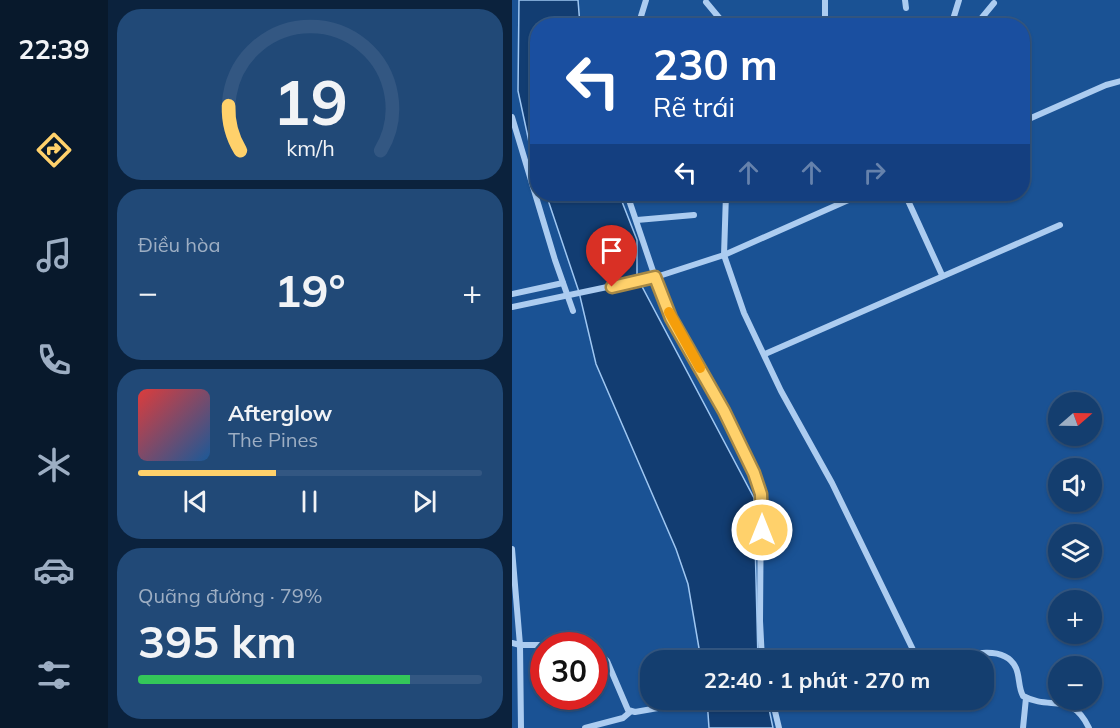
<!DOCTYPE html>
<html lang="vi">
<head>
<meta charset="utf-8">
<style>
	body { margin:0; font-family:Mulish,sans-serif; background:#214977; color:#f1f3f6; height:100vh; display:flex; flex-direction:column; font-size:22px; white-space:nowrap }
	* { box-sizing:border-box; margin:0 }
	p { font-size:20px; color:#9daec3 }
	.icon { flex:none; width:33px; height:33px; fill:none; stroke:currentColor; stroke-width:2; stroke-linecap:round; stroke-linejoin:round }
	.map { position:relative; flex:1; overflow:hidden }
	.side { display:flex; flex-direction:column; gap:9px; padding:9px; background:#0b223d; width:404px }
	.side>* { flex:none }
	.banner { position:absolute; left:18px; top:18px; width:500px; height:183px; border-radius:24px; box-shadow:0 2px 4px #0004,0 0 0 2px #335782; background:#1a4fa0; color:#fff; overflow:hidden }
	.needle { width:39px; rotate:70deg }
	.tools { position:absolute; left:536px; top:392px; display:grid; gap:12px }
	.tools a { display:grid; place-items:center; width:54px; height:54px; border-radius:50%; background:#143e6f; box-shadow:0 2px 4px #0004,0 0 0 2px #335782; font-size:30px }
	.speed { position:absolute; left:18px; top:632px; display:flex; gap:12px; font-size:30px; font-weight:700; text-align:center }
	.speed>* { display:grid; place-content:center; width:78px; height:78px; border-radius:50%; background:#143e6f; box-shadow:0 2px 4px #0004,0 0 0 2px #335782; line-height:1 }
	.speed .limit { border:9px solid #d22; background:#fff; color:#111 }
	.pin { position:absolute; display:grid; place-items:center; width:51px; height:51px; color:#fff; margin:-62px -26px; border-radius:50% 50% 50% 0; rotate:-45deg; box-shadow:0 0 6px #0007 }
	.pin .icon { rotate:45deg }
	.me { position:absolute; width:66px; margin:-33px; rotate:0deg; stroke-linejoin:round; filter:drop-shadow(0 0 4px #0008) }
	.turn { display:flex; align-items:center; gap:21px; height:126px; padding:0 24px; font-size:27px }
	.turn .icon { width:78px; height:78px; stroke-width:2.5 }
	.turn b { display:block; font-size:42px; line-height:51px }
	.lanes { display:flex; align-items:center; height:57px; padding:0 24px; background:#0003; justify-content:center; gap:30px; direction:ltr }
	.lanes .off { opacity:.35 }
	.big { font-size:45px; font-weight:700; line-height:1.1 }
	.side .widget { flex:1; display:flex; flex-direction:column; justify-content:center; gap:9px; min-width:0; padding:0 21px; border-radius:24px; background:#214977 }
	.side .dial { align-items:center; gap:0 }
	.dial svg { height:156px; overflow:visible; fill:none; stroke:#335782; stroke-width:7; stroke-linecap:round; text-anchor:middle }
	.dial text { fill:#f1f3f6; stroke:none }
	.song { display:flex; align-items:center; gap:18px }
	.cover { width:72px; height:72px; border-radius:9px; background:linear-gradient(135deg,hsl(0 70% 55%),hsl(210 70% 35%)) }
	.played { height:6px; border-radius:3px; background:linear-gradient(90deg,#ffd16b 40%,#335782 40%) }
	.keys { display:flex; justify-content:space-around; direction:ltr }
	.heat { display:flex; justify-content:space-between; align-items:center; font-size:33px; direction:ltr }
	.charge { height:9px; border-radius:4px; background:linear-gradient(90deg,#34c759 79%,#335782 0) }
	.trip { position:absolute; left:128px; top:650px; width:354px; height:60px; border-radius:24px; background:#143e6f; box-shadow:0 2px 4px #0004,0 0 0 2px #335782; font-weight:700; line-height:60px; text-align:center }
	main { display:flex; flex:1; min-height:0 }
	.tabs { display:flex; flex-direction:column; width:108px; justify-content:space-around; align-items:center; background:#08192c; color:#9daec3 }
	.tabs .icon { width:42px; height:42px }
	.tabs .current { color:#ffd16b }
	.tabs b { font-size:27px; color:#f1f3f6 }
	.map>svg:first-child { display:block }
</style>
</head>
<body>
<main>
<nav class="tabs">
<b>22:39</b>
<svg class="icon current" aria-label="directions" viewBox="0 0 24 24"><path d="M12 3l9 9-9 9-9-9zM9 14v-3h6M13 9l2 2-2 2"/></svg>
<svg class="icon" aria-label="music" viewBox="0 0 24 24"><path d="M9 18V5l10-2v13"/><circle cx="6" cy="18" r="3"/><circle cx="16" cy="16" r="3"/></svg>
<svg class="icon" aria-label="phone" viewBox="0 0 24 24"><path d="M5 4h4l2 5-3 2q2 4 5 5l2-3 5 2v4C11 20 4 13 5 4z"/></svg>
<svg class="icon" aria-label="climate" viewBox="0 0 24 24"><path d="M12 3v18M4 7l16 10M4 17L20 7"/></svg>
<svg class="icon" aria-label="car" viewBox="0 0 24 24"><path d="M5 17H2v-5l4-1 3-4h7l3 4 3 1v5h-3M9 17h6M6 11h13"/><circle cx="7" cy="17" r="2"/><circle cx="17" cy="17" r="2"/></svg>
<svg class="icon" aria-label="filters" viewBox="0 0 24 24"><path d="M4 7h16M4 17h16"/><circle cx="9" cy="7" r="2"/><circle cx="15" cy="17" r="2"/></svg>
</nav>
<section class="side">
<div class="widget dial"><svg viewBox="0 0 100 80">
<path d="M14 69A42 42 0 1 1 86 69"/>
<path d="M14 69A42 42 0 0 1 8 46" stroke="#ffd16b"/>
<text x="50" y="56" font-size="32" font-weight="700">19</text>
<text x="50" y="72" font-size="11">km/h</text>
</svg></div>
<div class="widget"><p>Điều hòa</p>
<div class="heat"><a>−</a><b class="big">19°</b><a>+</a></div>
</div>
<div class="widget">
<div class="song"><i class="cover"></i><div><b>Afterglow</b><p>The Pines</p></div></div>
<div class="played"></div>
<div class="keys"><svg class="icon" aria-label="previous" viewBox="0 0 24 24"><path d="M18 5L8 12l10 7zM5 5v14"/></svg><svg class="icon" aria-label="pause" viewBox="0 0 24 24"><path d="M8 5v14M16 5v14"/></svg><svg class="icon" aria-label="next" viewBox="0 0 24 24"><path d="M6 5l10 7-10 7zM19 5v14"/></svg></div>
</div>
<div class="widget"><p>Quãng đường · 79%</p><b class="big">395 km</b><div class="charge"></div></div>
</section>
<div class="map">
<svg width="609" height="728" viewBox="0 0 609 728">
	<rect width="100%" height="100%" fill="#1a5294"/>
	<g fill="#123d72" stroke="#9fc7f2" stroke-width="1.5">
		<path d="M7,0H66L68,25L26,26L25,168L17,142L6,91Z"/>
		<path d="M34,194H107L125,240V277L242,498L246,660H189L176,584L164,549L84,364L67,292Z"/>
		<path d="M195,699H255L261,728H197Z"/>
	</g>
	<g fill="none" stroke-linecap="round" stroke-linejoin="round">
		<g stroke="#acccf0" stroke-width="6">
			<path d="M313,0V26"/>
			<path d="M393,0L394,8"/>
			<path d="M194,2L214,26"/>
			<path d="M126,26L134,0"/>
			<path d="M439,26L447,0"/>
			<path d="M463,26L482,3"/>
			<path d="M0,117L43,260L61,311"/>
			<path d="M510,122L594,85L609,81"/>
			<path d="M115,194L143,277L160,318L236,459L249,493L248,621L250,660"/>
			<path d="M214,194L212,255L232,313L269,391L320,483L406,660"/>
			<path d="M393,194L430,275"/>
			<path d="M125,220L182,215"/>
			<path d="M141,278L212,255L350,194"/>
			<path d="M0,294L51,283"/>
			<path d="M253,354L548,225"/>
			<path d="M0,549L8,645L9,728"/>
			<path d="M0,643L8,645H79"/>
			<path d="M82,647L95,661L116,710L123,712L146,708"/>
			<path d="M438,660C457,654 493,644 504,668C508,677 506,687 511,696C539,711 559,691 577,728"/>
			<path d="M260,699L267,728"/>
			<path d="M73,728L111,718L118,712"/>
			<path d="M511,728L514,698"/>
		</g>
		<path stroke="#acccf0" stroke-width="6" d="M0,307L138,278"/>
	</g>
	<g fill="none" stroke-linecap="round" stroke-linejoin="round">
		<defs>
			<path id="route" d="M100,287L143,277L159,318L212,411L242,473L249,494L250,530"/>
		</defs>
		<use href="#route" stroke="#a68846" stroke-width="15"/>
		<use href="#route" stroke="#ffd16b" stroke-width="10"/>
		<path stroke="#f59e0b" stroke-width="10" d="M157,312L188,368"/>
	</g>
</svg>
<div class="tools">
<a><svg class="needle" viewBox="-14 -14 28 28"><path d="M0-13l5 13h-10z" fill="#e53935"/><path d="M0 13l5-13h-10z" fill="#9daec3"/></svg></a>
<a><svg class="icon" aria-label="sound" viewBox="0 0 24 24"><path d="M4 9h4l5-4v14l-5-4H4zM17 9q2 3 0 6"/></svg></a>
<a><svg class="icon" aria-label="layers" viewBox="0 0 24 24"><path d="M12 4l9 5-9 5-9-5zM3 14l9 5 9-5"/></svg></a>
<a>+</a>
<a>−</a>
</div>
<div class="speed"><div class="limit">30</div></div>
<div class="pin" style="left:100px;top:287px;background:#d93025"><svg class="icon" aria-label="arrive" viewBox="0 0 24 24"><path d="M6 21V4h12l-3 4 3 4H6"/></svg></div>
<svg class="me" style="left:250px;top:530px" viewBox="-20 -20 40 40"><circle r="17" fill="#ffd16b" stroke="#fff" stroke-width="3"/><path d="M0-11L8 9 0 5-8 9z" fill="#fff"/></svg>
<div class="trip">22:40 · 1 phút · 270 m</div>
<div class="banner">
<div class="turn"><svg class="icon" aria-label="left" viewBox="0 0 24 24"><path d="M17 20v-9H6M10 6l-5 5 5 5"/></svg><div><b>230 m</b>Rẽ trái</div></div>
<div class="lanes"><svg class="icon" aria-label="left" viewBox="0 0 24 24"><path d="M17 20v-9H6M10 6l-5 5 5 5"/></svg><svg class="icon off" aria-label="ahead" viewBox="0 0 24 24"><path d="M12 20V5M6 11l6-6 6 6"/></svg><svg class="icon off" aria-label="ahead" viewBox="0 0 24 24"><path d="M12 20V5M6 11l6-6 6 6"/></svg><svg class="icon off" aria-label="right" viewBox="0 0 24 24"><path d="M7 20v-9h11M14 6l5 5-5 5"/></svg></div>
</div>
</div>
</main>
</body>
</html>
